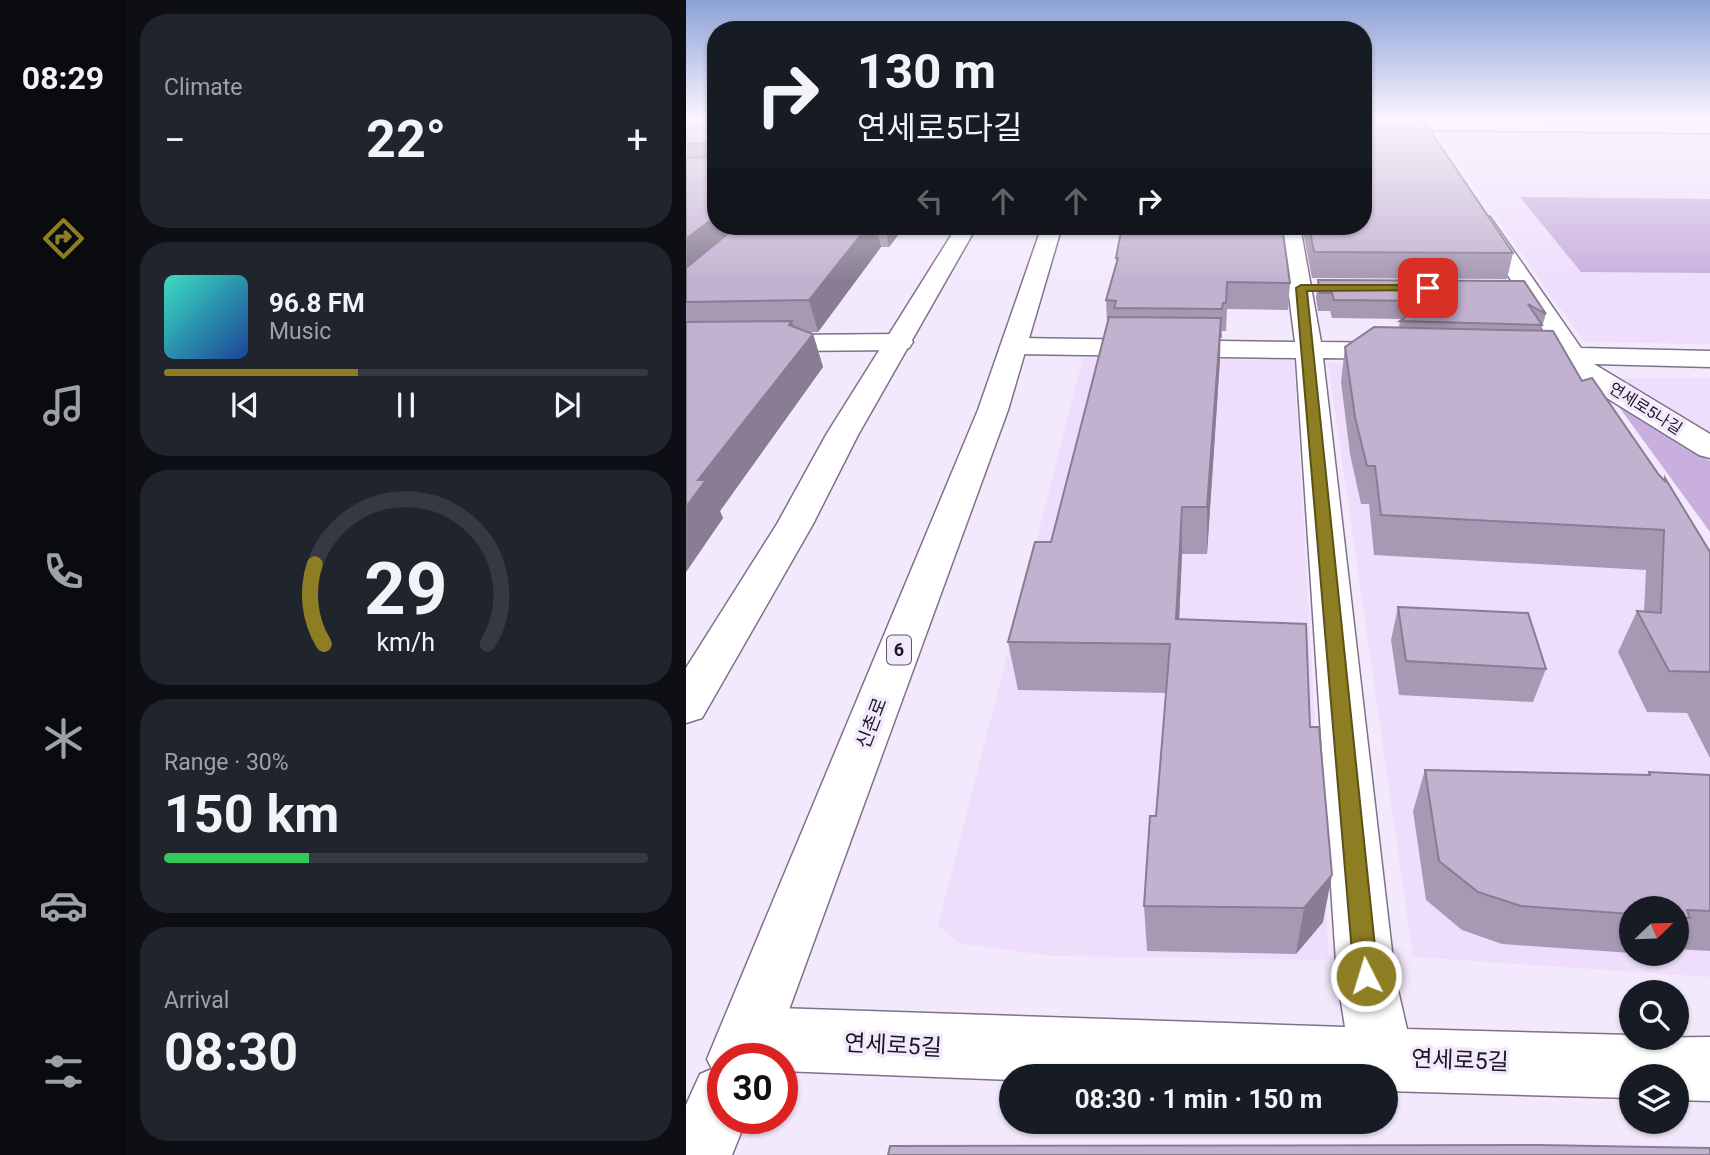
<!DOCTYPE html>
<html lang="en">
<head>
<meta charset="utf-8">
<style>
	body { margin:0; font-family:Roboto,"Noto Sans KR",sans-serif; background:#20242c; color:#f1f3f6; height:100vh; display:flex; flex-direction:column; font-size:26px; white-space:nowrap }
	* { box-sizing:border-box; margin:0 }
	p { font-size:23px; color:#9ea1a6 }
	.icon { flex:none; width:38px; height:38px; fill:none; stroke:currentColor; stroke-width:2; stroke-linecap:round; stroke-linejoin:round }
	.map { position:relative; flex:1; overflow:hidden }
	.details { display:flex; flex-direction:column; gap:14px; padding:14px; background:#0d0f14; width:560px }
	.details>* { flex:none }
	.guide { position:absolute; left:21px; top:21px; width:665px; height:214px; border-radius:28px; box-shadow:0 2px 5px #0004; background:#171b24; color:#f1f3f6; overflow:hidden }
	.needle { width:46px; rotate:67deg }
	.fabs { position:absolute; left:933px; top:896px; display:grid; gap:14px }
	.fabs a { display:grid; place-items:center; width:70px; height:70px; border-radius:50%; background:#171b24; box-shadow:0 2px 5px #0004; font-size:35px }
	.speed { position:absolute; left:21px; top:1043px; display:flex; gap:14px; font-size:35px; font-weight:700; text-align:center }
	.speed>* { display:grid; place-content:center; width:91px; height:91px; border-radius:50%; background:#171b24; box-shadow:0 2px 5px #0004; line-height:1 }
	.speed .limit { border:10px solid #d22; background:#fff; color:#111 }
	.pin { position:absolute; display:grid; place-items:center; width:60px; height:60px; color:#fff; margin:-30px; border-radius:14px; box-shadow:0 4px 10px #0006 }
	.me { position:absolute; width:77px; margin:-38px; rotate:355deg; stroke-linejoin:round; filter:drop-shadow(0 0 5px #0008) }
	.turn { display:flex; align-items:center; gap:24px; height:147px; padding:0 35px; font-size:32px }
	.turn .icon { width:91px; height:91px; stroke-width:2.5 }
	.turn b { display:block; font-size:49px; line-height:60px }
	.lanes { display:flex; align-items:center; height:66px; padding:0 35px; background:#0003; justify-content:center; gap:35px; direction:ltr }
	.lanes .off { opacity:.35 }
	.big { font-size:52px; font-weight:700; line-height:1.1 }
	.details .card { flex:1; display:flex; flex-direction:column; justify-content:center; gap:10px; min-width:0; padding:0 24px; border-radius:28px; background:#20242c }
	.details .dial { align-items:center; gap:0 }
	.dial svg { height:182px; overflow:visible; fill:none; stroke:#363941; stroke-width:7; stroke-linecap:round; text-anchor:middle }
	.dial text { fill:#f1f3f6; stroke:none }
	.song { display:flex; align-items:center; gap:21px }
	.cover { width:84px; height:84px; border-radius:10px; background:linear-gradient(135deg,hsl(170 70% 55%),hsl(220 70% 35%)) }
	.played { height:7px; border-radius:4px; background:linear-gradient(90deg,#8d7d23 40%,#363941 40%) }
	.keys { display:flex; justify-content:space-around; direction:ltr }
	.heat { display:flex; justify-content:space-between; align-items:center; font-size:38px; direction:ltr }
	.charge { height:10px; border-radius:5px; background:linear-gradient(90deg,#34c759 30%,#363941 0) }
	.trip { position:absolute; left:313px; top:1064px; width:399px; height:70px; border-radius:35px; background:#171b24; box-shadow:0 2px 5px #0004; font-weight:700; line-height:70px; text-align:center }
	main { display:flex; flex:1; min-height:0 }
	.tabs { display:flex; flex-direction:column; width:126px; justify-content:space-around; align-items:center; background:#090b0e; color:#9ea1a6 }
	.tabs .icon { width:49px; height:49px }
	.tabs .selected { color:#8d7d23 }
	.tabs b { font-size:32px; color:#f1f3f6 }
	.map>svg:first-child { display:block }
</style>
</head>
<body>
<main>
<nav class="tabs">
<b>08:29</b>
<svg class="icon selected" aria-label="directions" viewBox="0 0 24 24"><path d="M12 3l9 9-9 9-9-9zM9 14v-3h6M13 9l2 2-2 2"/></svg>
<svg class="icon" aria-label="music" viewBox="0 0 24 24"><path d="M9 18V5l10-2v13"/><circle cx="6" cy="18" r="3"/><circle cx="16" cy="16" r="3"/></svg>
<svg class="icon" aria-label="phone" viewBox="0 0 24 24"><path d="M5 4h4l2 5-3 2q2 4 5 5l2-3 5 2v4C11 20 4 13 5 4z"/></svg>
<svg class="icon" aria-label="climate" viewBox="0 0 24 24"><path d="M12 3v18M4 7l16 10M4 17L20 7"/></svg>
<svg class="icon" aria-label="car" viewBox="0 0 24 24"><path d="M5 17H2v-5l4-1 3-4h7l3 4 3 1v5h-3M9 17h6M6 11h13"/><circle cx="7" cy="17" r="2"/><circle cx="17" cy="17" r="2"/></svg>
<svg class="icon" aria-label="filters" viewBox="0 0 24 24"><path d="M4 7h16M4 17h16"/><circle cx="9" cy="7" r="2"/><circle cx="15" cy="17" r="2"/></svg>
</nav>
<section class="details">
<div class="card"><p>Climate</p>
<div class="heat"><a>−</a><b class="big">22°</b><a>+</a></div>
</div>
<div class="card">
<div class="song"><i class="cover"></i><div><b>96.8 FM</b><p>Music</p></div></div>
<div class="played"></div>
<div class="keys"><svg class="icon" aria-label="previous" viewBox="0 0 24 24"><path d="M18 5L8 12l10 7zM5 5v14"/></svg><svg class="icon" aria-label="pause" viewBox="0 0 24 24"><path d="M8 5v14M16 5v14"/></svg><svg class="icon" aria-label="next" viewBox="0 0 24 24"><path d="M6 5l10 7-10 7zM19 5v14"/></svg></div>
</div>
<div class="card dial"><svg viewBox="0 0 100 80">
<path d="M14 69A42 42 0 1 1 86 69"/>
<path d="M14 69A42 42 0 0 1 10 34" stroke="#8d7d23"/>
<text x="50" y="56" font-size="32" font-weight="700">29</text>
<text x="50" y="72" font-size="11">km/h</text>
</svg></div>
<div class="card"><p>Range · 30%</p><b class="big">150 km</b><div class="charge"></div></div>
<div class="card"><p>Arrival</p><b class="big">08:30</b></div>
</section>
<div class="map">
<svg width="1024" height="1155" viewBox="0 0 1024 1155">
	<rect width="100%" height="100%" fill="#f3e9fc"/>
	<g fill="#eedefc" fill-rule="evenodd">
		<path d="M748,129L1024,133V344L898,342Z"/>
		<path d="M397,358L608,360L643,960L365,956L272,943L252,925Z"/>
		<path d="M642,363L880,368L1024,594V977L727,957ZM945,908H990V954H945Z"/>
		<path d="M933,378H1024V434Z"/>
	</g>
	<g fill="#c8afde">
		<path d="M834,197L1024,199V273L895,272Z"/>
		<path d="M928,400L1024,461V532Z"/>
	</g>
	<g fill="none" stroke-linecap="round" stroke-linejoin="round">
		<defs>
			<g id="minor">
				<path d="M735,120L1024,123V133L735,130L677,133V123Z"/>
				<path d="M797,215L804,217L895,348L1024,351V367L908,364L1024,434V458L1013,455L887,377L878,363L820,360L816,354L820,348L868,347L787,221L790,217Z"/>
				<path d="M594,226H614L635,342L710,343L720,345L723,351L720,357L710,359L637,358L709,977L721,1029L945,1035V1038L1024,1037V1101L990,1100V1076H945V1098L700,1091V1076H326V1080L96,1071V1059H40L31,1038L40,1016L62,1007L659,1027L651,977L610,358L328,354L319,352L315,346L319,340L328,338L609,342Z"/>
				<path d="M214,334L223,336L227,342L223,348L214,350L0,352V336Z"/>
			</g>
			<g id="major">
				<path d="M271,226H291L172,435L127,524L16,718L0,723V668L91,524L140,435Z"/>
				<path d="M356,226H376L322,410L85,1059H37V1118H61L46,1155H0V1105L14,1074L26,1069L21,1059L292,410Z"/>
			</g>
		</defs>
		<use href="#minor" stroke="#7f718c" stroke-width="3"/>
		<use href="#major" stroke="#7f718c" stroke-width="3"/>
		<use href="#minor" fill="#fff" fill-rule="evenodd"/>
		<use href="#major" fill="#fff" fill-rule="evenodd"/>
	</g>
	<g fill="#a799b3">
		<path d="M0,119H30V226H219L203,247H195L132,332H123L127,334L137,367L34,511L37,518L0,572Z"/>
		<path d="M677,119H734L827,253L821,279L626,278L616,226H677Z"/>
		<path d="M430,258L604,283L602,310L541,309L540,331H536V338H534V359L521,554H496L493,619L624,727L637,922L610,954L461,951L458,906L470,816L480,693L332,690L322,642L365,542L421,323L420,300L430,265Z"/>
		<path d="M632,280L838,281L860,314L855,330L973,475L978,480L979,478L1024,552V758L1001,713L961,712L932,652L951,611L958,612L960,570L688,555L683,504H675L664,454L655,382L659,347L713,327L714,321L717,319L646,318L644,311H632L630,298Z"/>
		<path d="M712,607L860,669L847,702L713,695L705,640Z"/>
		<path d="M739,770L961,775L963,772L1024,775V951L990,949V908H945V953L816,944L776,930L740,900L727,811Z"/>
		<path d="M949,954H977L976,956Z"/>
	</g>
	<g fill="#887d92">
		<path d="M30,216V226H62L0,278V239Z"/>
		<path d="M182,226H190L195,247L132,332L123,300Z"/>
		<path d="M199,226H219L203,247Z"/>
		<path d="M535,318L534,359L521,554V507Z"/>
		<path d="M106,321L115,349L127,334L137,367L34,511L37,518L0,572V507L12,480Z"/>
		<path d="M496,507V554L491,668L490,619Z"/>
		<path d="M646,875L637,922L610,954L618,908Z"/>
	</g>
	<g fill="#c2b2d0" stroke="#887d92" stroke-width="2">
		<path d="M0,119H30V216L0,239V158L22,157L24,154V143L0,144Z"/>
		<path d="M677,119H732L739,123L827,253L628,252L623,226H677Z"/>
		<path d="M51,226H182L123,300L0,302V268Z"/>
		<path d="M436,226H596L604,283L541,282L540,303H537L536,309L428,308L430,301L420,300L432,258H430Z"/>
		<path d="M632,280L838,281L860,314L842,304L856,325L714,321L742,301L648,300L646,293H634Z"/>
		<path d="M423,317L535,318L521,507H496L490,619L620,624L624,727H633L646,875L618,908L458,906L464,816H470L484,644L322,642L349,542H365Z"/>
		<path d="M106,321L103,325L127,334L12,480H20L0,507V322Z"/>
		<path d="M688,327L867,331L896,381L906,378L973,475L979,481V478L1024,552V672L983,671L951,611L975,613L978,530L695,515L689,466H681L669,417L659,347Z"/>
		<path d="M712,607L842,613L860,669L720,661Z"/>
		<path d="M739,770L964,775L963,772L1024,775V911L1001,910L1004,918L990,917V908H945V914L835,906L792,892L753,861Z"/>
		<path d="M853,1145L1024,1148V1155H202L204,1146Z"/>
	</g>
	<linearGradient id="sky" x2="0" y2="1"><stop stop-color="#8ca1d6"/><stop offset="0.42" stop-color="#faf5fe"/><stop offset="1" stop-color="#faf5fe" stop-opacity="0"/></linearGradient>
	<rect width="1024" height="281" fill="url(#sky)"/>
	<path fill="#8d7d23" stroke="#5c5117" stroke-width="2" d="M742,285L747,288L746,290L621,291L692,976L689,985L680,989L671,985L668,976L610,288L615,285Z"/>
	<g text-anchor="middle" stroke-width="7" stroke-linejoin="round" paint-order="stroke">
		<g font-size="16" fill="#1d1722" stroke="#f3e9fc">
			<text transform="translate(960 408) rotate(32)" y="6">연세로5나길</text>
		</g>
		<rect fill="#f3e9fc" stroke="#5d5663" stroke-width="2" x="201" y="635.5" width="24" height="29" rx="5"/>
		<g font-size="18" font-weight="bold" fill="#1d1722">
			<text x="213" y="656">6</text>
		</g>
		<g font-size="19" fill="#1d1722" stroke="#f3e9fc">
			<text transform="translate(185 723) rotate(-69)" y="7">신촌로</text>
		</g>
		<g font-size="23" fill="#1d1722" stroke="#f3e9fc">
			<text transform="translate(207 1045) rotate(3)" y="8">연세로5길</text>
			<text transform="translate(774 1060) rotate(2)" y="8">연세로5길</text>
		</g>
	</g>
</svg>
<div class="fabs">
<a><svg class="needle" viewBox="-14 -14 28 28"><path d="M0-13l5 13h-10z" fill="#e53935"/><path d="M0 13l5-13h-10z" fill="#9ea1a6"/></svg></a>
<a><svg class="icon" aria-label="search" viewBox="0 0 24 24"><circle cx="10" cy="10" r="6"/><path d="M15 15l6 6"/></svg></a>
<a><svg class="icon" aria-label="layers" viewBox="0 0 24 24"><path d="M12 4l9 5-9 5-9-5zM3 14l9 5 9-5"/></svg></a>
</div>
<div class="speed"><div class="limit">30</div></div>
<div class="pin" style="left:742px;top:288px;background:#d93025"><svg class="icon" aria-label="arrive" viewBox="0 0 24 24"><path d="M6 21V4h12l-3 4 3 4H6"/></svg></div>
<svg class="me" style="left:680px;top:976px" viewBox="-20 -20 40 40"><circle r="17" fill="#8d7d23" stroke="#fff" stroke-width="3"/><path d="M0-11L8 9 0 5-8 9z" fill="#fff"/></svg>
<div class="trip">08:30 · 1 min · 150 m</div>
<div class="guide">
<div class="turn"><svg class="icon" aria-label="right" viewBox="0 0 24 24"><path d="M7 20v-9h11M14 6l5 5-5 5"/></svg><div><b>130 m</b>연세로5다길</div></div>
<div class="lanes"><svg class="icon off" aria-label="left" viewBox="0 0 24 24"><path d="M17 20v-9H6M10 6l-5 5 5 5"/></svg><svg class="icon off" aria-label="ahead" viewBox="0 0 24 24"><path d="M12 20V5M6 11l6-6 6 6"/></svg><svg class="icon off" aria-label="ahead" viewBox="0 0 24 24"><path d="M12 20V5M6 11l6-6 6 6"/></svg><svg class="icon" aria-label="right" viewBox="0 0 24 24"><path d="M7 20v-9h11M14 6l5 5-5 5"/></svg></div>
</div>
</div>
</main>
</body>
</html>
